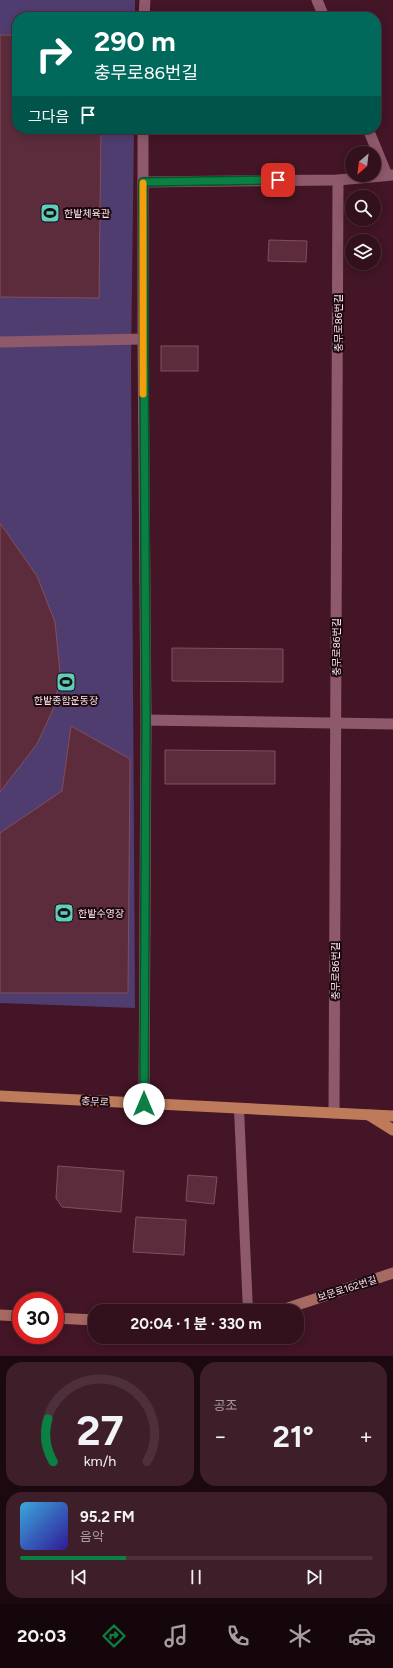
<!DOCTYPE html>
<html lang="ko">
<head>
<meta charset="utf-8">
<style>
	body { margin:0; font-family:Figtree,"Noto Sans KR",sans-serif; background:#3d1e29; color:#f1f3f6; height:100vh; display:flex; flex-direction:column; font-size:15px; white-space:nowrap }
	* { box-sizing:border-box; margin:0 }
	p { font-size:13px; color:#a89da3 }
	.icon { flex:none; width:22px; height:22px; fill:none; stroke:currentColor; stroke-width:2; stroke-linecap:round; stroke-linejoin:round }
	.map { position:relative; height:1356px; overflow:hidden }
	.side { display:flex; flex-direction:column; gap:6px; padding:6px; background:#1c090f; flex:1 }
	.side>* { flex:none }
	.banner { position:absolute; left:12px; top:12px; width:369px; height:122px; border-radius:16px; box-shadow:0 2px 10px #0003,0 0 0 1px #4d303b; background:#00695c; color:#fff; overflow:hidden }
	.needle { width:26px; rotate:208deg }
	.tools { position:absolute; left:345px; top:146px; display:grid; gap:8px }
	.tools a { display:grid; place-items:center; width:36px; height:36px; border-radius:50%; background:#32101c; box-shadow:0 2px 10px #0003,0 0 0 1px #4d303b; font-size:20px }
	.speed { position:absolute; left:12px; top:1292px; display:flex; gap:8px; font-size:20px; font-weight:700; text-align:center }
	.speed>* { display:grid; place-content:center; width:52px; height:52px; border-radius:50%; background:#32101c; box-shadow:0 2px 10px #0003,0 0 0 1px #4d303b; line-height:1 }
	.speed .limit { border:6px solid #d22; background:#fff; color:#111 }
	.pin { position:absolute; display:grid; place-items:center; width:34px; height:34px; color:#fff; margin:-17px; border-radius:8px; box-shadow:0 2px 6px #0006 }
	.me { position:absolute; width:44px; margin:-22px; rotate:0deg; stroke-linejoin:round; filter:drop-shadow(0 0 3px #0008) }
	.turn { display:flex; align-items:center; gap:14px; height:84px; padding:0 16px; font-size:18px }
	.turn .icon { width:52px; height:52px; stroke-width:2.5 }
	.turn b { display:block; font-size:28px; line-height:34px }
	.then { display:flex; align-items:center; height:38px; padding:0 16px; background:#0003; gap:8px; font-size:15px }
	.big { font-size:30px; font-weight:700; line-height:1.1 }
	.side .card { flex:1; display:flex; flex-direction:column; justify-content:center; gap:6px; min-width:0; padding:0 14px; border-radius:16px; background:#3d1e29 }
	.side .dial { align-items:center; gap:0 }
	.dial svg { height:104px; overflow:visible; fill:none; stroke:#4d303b; stroke-width:7; stroke-linecap:round; text-anchor:middle }
	.dial text { fill:#f1f3f6; stroke:none }
	.song { display:flex; align-items:center; gap:12px }
	.cover { width:48px; height:48px; border-radius:6px; background:linear-gradient(135deg,hsl(200 70% 55%),hsl(250 70% 35%)) }
	.played { height:4px; border-radius:2px; background:linear-gradient(90deg,#0b8043 30%,#4d303b 30%) }
	.keys { display:flex; justify-content:space-around; direction:ltr }
	.heat { display:flex; justify-content:space-between; align-items:center; font-size:22px; direction:ltr }
	.side .tiles { flex:1; display:grid; gap:6px; grid-template-columns:1fr 1fr }
	.card:last-child { grid-column:span 2 }
	.trip { position:absolute; left:88px; top:1304px; width:216px; height:40px; border-radius:16px; background:#32101c; box-shadow:0 2px 10px #0003,0 0 0 1px #4d303b; font-weight:700; line-height:40px; text-align:center }
	.tab-bar { display:flex; height:64px; justify-content:space-around; align-items:center; background:#14060b; color:#a89da3 }
	.tab-bar .icon { width:28px; height:28px }
	.tab-bar .active { color:#0b8043 }
	.tab-bar b { font-size:18px; color:#f1f3f6 }
	.map>svg:first-child { display:block }
</style>
</head>
<body>
<div class="map">
<svg width="393" height="1356" viewBox="0 0 393 1356">
	<rect width="100%" height="100%" fill="#431526"/>
	<path fill="#4f3d6f" d="M0,0H135V17H17V129H134L131,360L135,1008L0,1003Z"/>
	<g fill="#5c2c3c" stroke="#824e5f">
		<path d="M0,35H17V129H101L99,298L0,297Z"/>
		<path d="M269,240L307,241L306,262L268,261Z"/>
		<rect x="161" y="346" width="37" height="25"/>
		<path d="M0,523L37,576L55,622L60,673L55,705L37,744L0,792Z"/>
		<path d="M172,648L283,649V682L172,681Z"/>
		<path d="M71,726L130,759L128,993H0V833L62,791Z"/>
		<path d="M165,750L275,751V784H165Z"/>
		<path d="M58,1166L124,1171L121,1212L62,1207L56,1198Z"/>
		<path d="M188,1175L217,1177L214,1204L186,1201Z"/>
		<path d="M136,1217L186,1220L184,1255L133,1252Z"/>
	</g>
	<g fill="none" stroke-linecap="round" stroke-linejoin="round">
		<path stroke="#8e596a" stroke-width="10" d="M239,1109L248,1311"/>
		<g stroke="#8e596a" stroke-width="11">
			<path d="M317,0L324,17"/>
			<path d="M144,17L145,0"/>
			<path d="M143,129V339L146,720L144,1104"/>
			<path d="M368,129L387,175"/>
			<path d="M143,182L338,180L393,175"/>
			<path d="M0,342L143,339"/>
			<path d="M146,720L393,724"/>
			<path d="M334,1113L338,180"/>
		</g>
		<g stroke="#a66a62" stroke-width="11">
			<path d="M279,1311L393,1273"/>
			<path d="M0,1315L21,1316"/>
			<path d="M55,1318L95,1320"/>
		</g>
		<g stroke="#bd7b5b" stroke-width="11">
			<path d="M0,1096L393,1116"/>
			<path d="M369,1115L393,1130"/>
		</g>
	</g>
	<g fill="none" stroke-linecap="round" stroke-linejoin="round">
		<defs>
			<path id="route" d="M144,1104L146,720L143,182L278,180"/>
		</defs>
		<use href="#route" stroke="#07532c" stroke-width="10"/>
		<use href="#route" stroke="#0b8043" stroke-width="7"/>
		<path stroke="#f59e0b" stroke-width="7" d="M143,183V394"/>
	</g>
	<defs>
		<symbol id="stadium-square" viewBox="-11 -11 22 22"><rect x="-9" y="-9" width="18" height="18" rx="4" fill="#5dceb9" stroke="#1d0910"/><path d="M0-5a6.5 5 0 1 0 0 10a6.5 5 0 1 0 0-10ZM-3.5-1.8h7v3.6h-7Z" fill="#111"/></symbol>
	</defs>
	<g fill-rule="evenodd">
		<use href="#stadium-square" x="39" y="202" width="22" height="22"/>
		<use href="#stadium-square" x="55" y="671" width="22" height="22"/>
		<use href="#stadium-square" x="53" y="902" width="22" height="22"/>
	</g>
	<g text-anchor="middle" stroke-width="4" stroke-linejoin="round" paint-order="stroke">
		<g font-size="10" fill="#fbe2e9" stroke="#1d0910" text-anchor="start">
			<text x="64" y="217">한밭체육관</text>
			<text x="66" y="704" text-anchor="middle">한밭종합운동장</text>
			<text x="78" y="917">한밭수영장</text>
		</g>
		<g font-size="10" fill="#fbe2e9" stroke="#1d0910">
			<text transform="translate(338 323) rotate(-90)" y="4">충무로86번길</text>
			<text transform="translate(336 647) rotate(-90)" y="4">충무로86번길</text>
			<text transform="translate(335 971) rotate(-90)" y="4">충무로86번길</text>
			<text transform="translate(95 1101) rotate(3)" y="4">충무로</text>
			<text transform="translate(347 1288) rotate(-18)" y="4">보문로162번길</text>
		</g>
	</g>
</svg>
<div class="tools">
<a><svg class="needle" viewBox="-14 -14 28 28"><path d="M0-13l5 13h-10z" fill="#e53935"/><path d="M0 13l5-13h-10z" fill="#a89da3"/></svg></a>
<a><svg class="icon" aria-label="search" viewBox="0 0 24 24"><circle cx="10" cy="10" r="6"/><path d="M15 15l6 6"/></svg></a>
<a><svg class="icon" aria-label="layers" viewBox="0 0 24 24"><path d="M12 4l9 5-9 5-9-5zM3 14l9 5 9-5"/></svg></a>
</div>
<div class="speed"><div class="limit">30</div></div>
<div class="pin" style="left:278px;top:180px;background:#d93025"><svg class="icon" aria-label="arrive" viewBox="0 0 24 24"><path d="M6 21V4h12l-3 4 3 4H6"/></svg></div>
<svg class="me" style="left:144px;top:1104px" viewBox="-20 -20 40 40"><circle r="19" fill="#fff"/><path d="M0-13L10 11 0 6-10 11z" fill="#0b8043"/></svg>
<div class="trip">20:04 · 1 분 · 330 m</div>
<div class="banner">
<div class="turn"><svg class="icon" aria-label="right" viewBox="0 0 24 24"><path d="M7 20v-9h11M14 6l5 5-5 5"/></svg><div><b>290 m</b>충무로86번길</div></div>
<div class="then">그다음<svg class="icon" aria-label="arrive" viewBox="0 0 24 24"><path d="M6 21V4h12l-3 4 3 4H6"/></svg></div>
</div>
</div>
<section class="side">
<div class="tiles">
<div class="card dial"><svg viewBox="0 0 100 80">
<path d="M14 69A42 42 0 1 1 86 69"/>
<path d="M14 69A42 42 0 0 1 10 36" stroke="#0b8043"/>
<text x="50" y="56" font-size="32" font-weight="700">27</text>
<text x="50" y="72" font-size="11">km/h</text>
</svg></div>
<div class="card"><p>공조</p>
<div class="heat"><a>−</a><b class="big">21°</b><a>+</a></div>
</div>
<div class="card">
<div class="song"><i class="cover"></i><div><b>95.2 FM</b><p>음악</p></div></div>
<div class="played"></div>
<div class="keys"><svg class="icon" aria-label="previous" viewBox="0 0 24 24"><path d="M18 5L8 12l10 7zM5 5v14"/></svg><svg class="icon" aria-label="pause" viewBox="0 0 24 24"><path d="M8 5v14M16 5v14"/></svg><svg class="icon" aria-label="next" viewBox="0 0 24 24"><path d="M6 5l10 7-10 7zM19 5v14"/></svg></div>
</div>
</div>
</section>
<nav class="tab-bar">
<b>20:03</b>
<svg class="icon active" aria-label="directions" viewBox="0 0 24 24"><path d="M12 3l9 9-9 9-9-9zM9 14v-3h6M13 9l2 2-2 2"/></svg>
<svg class="icon" aria-label="music" viewBox="0 0 24 24"><path d="M9 18V5l10-2v13"/><circle cx="6" cy="18" r="3"/><circle cx="16" cy="16" r="3"/></svg>
<svg class="icon" aria-label="phone" viewBox="0 0 24 24"><path d="M5 4h4l2 5-3 2q2 4 5 5l2-3 5 2v4C11 20 4 13 5 4z"/></svg>
<svg class="icon" aria-label="climate" viewBox="0 0 24 24"><path d="M12 3v18M4 7l16 10M4 17L20 7"/></svg>
<svg class="icon" aria-label="car" viewBox="0 0 24 24"><path d="M5 17H2v-5l4-1 3-4h7l3 4 3 1v5h-3M9 17h6M6 11h13"/><circle cx="7" cy="17" r="2"/><circle cx="17" cy="17" r="2"/></svg>
</nav>
</body>
</html>
